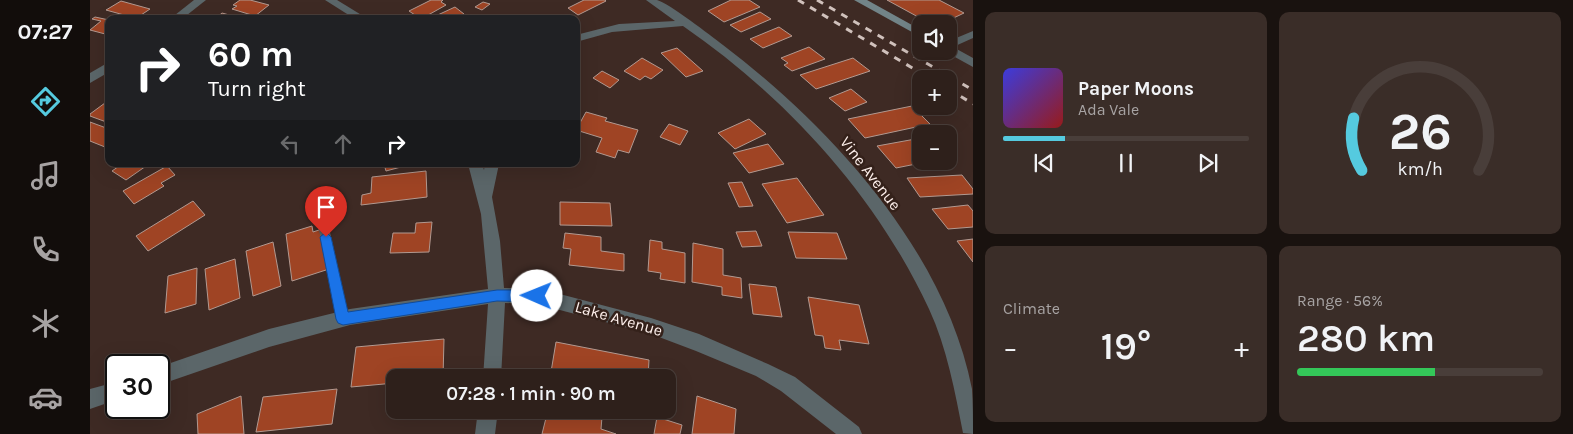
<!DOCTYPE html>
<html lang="en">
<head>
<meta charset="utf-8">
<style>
	body { margin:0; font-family:Karla,sans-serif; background:#3a2d28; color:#f1f3f6; height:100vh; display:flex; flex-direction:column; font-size:19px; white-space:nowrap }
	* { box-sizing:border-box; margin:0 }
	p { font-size:16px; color:#a7a3a3 }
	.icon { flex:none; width:28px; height:28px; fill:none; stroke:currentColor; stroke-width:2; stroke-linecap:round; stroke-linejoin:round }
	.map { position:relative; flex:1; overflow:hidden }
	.side { display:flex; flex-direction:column; gap:12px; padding:12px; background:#19120f; width:600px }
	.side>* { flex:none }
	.hud { position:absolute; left:15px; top:15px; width:475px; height:152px; border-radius:10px; box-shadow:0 5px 20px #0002,0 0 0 1px #493e3a; background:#202124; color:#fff; overflow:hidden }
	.buttons { position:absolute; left:822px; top:15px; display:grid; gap:10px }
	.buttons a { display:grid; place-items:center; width:45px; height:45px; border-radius:10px; background:#2e201b; box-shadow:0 5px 20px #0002,0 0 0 1px #493e3a; font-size:25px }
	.speed { position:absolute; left:15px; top:354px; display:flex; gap:10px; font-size:25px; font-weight:700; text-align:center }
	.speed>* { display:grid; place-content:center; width:65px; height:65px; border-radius:50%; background:#2e201b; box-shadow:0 5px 20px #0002,0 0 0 1px #493e3a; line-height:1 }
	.speed .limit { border:2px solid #111; border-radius:8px; background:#fff; color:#111 }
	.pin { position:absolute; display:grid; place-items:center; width:42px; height:42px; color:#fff; margin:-51px -21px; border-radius:50% 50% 50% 0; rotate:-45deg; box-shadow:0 0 5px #0007 }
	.pin .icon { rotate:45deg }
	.me { position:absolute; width:55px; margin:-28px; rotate:271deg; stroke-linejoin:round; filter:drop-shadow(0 0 4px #0008) }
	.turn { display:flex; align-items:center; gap:18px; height:105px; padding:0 20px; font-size:22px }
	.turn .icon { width:65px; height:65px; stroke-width:2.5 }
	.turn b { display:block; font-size:35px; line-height:42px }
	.lanes { display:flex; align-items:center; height:48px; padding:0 20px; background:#0003; justify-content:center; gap:25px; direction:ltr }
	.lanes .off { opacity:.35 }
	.big { font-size:38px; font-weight:600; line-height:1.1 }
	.side .widget { flex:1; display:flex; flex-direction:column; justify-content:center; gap:8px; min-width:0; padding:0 18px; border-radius:10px; background:#3a2d28 }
	.side .dial { align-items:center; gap:0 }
	.dial svg { height:130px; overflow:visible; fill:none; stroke:#493e3a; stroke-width:7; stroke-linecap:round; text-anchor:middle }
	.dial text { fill:#f1f3f6; stroke:none }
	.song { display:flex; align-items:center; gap:15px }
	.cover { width:60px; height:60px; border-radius:8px; background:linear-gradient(135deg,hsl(240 70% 55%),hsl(0 70% 35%)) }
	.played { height:5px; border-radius:2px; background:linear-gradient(90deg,#55cadf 25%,#493e3a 25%) }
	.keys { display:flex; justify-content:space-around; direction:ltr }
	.heat { display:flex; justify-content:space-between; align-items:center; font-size:28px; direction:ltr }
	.charge { height:8px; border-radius:4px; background:linear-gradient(90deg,#34c759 56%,#493e3a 0) }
	.side .tiles { flex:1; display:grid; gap:12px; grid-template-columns:repeat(2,1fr) }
	.trip { position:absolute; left:296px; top:369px; width:290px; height:50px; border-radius:10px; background:#2e201b; box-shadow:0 5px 20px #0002,0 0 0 1px #493e3a; font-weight:600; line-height:50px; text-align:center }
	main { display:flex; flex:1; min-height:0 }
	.tabs { display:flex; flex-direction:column; width:90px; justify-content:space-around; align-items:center; background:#120d0b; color:#a7a3a3 }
	.tabs .icon { width:35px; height:35px }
	.tabs .on { color:#55cadf }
	.tabs b { font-size:22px; color:#f1f3f6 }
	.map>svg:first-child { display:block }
</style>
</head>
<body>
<main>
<nav class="tabs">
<b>07:27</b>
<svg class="icon on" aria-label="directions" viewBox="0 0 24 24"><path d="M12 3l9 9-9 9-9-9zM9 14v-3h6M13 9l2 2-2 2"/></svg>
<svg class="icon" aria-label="music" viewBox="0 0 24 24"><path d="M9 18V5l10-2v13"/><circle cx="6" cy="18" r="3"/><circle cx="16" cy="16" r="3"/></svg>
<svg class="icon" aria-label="phone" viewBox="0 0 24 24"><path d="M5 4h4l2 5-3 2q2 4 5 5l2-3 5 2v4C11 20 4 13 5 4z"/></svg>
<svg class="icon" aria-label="climate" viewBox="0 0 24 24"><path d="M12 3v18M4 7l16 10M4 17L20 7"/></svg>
<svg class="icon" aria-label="car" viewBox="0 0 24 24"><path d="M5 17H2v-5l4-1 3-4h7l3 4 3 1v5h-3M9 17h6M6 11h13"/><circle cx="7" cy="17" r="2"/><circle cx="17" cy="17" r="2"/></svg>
</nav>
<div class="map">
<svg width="883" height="434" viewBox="0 0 883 434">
	<rect width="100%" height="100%" fill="#3e2a24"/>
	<g fill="#9f4424" stroke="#b29990">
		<path d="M150,0H160L179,5L165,16L142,9L147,6L143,5Z"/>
		<path d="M341,0H353L351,2L356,5L331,19L319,11Z"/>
		<path d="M494,0H515L516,1L488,15L478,8Z"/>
		<path d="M641,0H659L670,7L634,22L618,11Z"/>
		<path d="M797,0H849L874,13L851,24H841Z"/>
		<path d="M31,1L60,9L45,19L30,18L34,15L16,10Z"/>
		<path d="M393,2L400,4L392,10L385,7Z"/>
		<path d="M365,7L374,14L363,19H339Z"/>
		<path d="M670,12L681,19L651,32L640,25Z"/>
		<path d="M132,13L150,18L125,19Z"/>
		<path d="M5,17L19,20V35L0,30L11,21L2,19Z"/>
		<path d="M689,27L702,36L673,48L660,39Z"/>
		<path d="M719,47L735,59L702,71L694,65L698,63L691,58Z"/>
		<path d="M587,48L613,71L596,77L571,53Z"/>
		<path d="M552,58L573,70L561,79L555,76L550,80L534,71Z"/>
		<path d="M763,58L780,71L726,89L710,75Z"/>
		<path d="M512,71L529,80L520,88L503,78Z"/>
		<path d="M761,89L777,102L755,111L739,98Z"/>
		<path d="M19,100V123L0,116V114Z"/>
		<path d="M822,106L840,124L775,138L758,119Z"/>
		<path d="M496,112L517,118L515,121L548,130L539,153L528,150L525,158L506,152L512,138L486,130Z"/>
		<path d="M659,119L676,134L645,149L628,133Z"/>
		<path d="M0,122L19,129V144L15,147L0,141Z"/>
		<path d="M579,124L598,131L590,145L570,137Z"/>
		<path d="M831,138V161H841L806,168L787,146Z"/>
		<path d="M678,144L694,164L659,173L643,153Z"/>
		<path d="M32,164H59L36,180L22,171Z"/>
		<path d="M294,164H322L296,171Z"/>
		<path d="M77,166L85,175L71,183L74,186L44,204L33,191Z"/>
		<path d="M336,171L337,197L271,205L272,195L281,193L282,177Z"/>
		<path d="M872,175L883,189V194L830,197L817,178Z"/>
		<path d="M707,178L734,215L697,223L672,184Z"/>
		<path d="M652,182L663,206L649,207L638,183Z"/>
		<path d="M103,201L115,215L58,251L46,236Z"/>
		<path d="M470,202L520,203L522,226L470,225Z"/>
		<path d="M878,205L883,211V227L858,229L842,209Z"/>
		<path d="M342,222L339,252L300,253L303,233H325L326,223Z"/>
		<path d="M222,226L223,232L232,229L239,269L202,281L196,234Z"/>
		<path d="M666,231L672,246L652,247L646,232Z"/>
		<path d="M698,232L747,233L757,259L706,258Z"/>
		<path d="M475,233L511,237V251L534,254V271L479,265L481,249L473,248Z"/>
		<path d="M883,239V262L867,241Z"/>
		<path d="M560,240L572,242V249L595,253V283L570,279L571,273L558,271Z"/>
		<path d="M183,242L191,286L163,296L156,251Z"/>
		<path d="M603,243L633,249V275L651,278L652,298L632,295V287L602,282Z"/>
		<path d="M145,259L150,298L119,310L115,269Z"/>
		<path d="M107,268L106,304L75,313L78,276Z"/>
		<path d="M659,284L686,287L692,317L663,314Z"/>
		<path d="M718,297L769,305L779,344L749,340L751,350L735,348L733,336L725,335Z"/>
		<path d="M354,339L353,378H305V383L261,387L266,347Z"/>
		<path d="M466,342L559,360L558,378H460Z"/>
		<path d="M247,389L242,424L166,432L173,397Z"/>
		<path d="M151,396L154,434H108L107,414Z"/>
		<path d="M607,396L646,409L644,434H602Z"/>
		<path d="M458,410H487L512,417L511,429L526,434H452Z"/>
		<path d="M567,417L592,425L590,434H564Z"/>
	</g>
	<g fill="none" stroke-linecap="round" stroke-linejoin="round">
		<path fill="#5b6669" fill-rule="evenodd" d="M228,196L231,197L233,200L259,319L257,323L253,324L249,323L247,319L223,200L225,197Z"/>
		<g fill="#5b6669" fill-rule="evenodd">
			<path d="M104,0H116L92,19H80Z"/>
			<path d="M235,0H247L278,19H265Z"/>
			<path d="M556,0C559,0 564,0 567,0C579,3 621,36 633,45C741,127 855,251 882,389C883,403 883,420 883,434L873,433C865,392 857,348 839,309C786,195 696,97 593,26L522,32L486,42V35L529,24L585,21Z"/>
			<path d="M883,31V38L863,47L883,58V67L854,51H859V41Z"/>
			<path d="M19,62V72L0,83V73Z"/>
			<path d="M378,164H392L394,170L395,164H409L402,197L410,241L414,288H447L561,318L609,334L678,364L705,377L769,427L772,434H746L691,391L666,376L606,351L561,334L447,304L415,303L411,378H393L398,304L260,325L179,347L69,385V367L179,329L260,309L398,289L391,214Z"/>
			<path d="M26,382V400L0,409V389Z"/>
			<path d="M388,410H408L405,434H385Z"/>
		</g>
		<path fill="#728488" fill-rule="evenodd" d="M764,0H777L831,30V37Z"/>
		<g stroke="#d0c1bc" stroke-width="3" stroke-dasharray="7 7" stroke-linecap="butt">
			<path d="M708,0L841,79"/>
			<path d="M727,0L883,90"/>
			<path d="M859,89L883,104"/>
		</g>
	</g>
	<path fill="#1a73e8" stroke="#114b97" d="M236,232L241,237L258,312L407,290H447L451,292L453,296L451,300L447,302L407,301L253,325L248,323L246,319L230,237Z"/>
	<g text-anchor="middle" stroke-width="5" stroke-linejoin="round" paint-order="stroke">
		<g font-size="16" fill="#fdefeb" stroke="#34211a">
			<text transform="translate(781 173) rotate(52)" y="6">Vine Avenue</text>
			<text transform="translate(529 318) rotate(16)" y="6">Lake Avenue</text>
		</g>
	</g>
</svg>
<div class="buttons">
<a><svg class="icon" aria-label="sound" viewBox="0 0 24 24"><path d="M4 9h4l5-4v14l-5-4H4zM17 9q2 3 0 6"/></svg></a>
<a>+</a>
<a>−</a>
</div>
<div class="speed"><div class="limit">30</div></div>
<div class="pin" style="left:236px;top:237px;background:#d93025"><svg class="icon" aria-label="arrive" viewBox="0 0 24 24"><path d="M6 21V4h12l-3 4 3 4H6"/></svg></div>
<svg class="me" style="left:447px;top:296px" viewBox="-20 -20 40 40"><circle r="19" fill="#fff"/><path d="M0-13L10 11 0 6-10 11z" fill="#1a73e8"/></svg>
<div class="trip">07:28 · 1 min · 90 m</div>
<div class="hud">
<div class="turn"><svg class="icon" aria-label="right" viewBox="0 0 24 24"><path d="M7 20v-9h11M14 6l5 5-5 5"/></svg><div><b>60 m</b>Turn right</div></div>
<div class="lanes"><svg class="icon off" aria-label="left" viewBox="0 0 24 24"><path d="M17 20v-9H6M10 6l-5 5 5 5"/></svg><svg class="icon off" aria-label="ahead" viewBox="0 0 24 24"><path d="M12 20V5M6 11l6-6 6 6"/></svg><svg class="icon" aria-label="right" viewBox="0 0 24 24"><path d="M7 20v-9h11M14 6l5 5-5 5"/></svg></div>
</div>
</div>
<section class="side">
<div class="tiles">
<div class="widget">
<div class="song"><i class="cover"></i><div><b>Paper Moons</b><p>Ada Vale</p></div></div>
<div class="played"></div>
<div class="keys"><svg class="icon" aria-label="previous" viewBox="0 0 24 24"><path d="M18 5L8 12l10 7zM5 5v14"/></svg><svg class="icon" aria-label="pause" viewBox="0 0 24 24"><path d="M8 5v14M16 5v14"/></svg><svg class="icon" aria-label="next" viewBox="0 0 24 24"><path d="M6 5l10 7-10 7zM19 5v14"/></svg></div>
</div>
<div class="widget dial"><svg viewBox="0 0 100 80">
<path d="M14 69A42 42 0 1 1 86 69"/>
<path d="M14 69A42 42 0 0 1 9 37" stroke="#55cadf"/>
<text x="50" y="56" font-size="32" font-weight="700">26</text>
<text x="50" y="72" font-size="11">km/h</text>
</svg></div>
<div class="widget"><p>Climate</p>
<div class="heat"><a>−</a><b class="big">19°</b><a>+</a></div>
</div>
<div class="widget"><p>Range · 56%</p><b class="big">280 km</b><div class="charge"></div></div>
</div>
</section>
</main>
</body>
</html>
